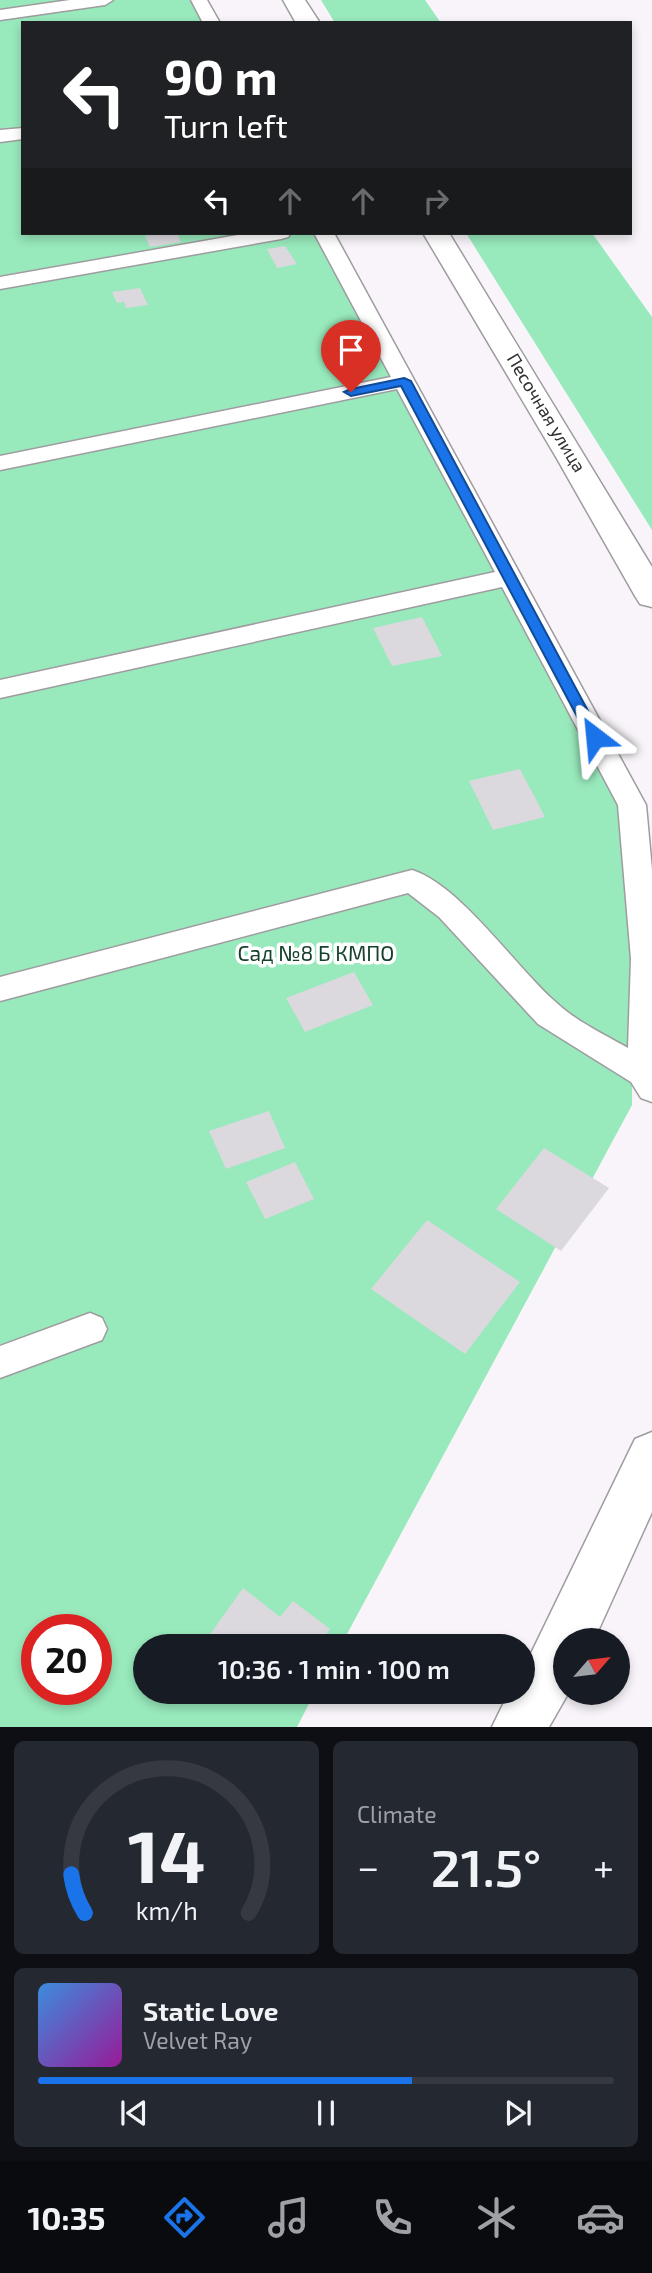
<!DOCTYPE html>
<html lang="en">
<head>
<meta charset="utf-8">
<style>
	body { margin:0; font-family:"Exo 2",sans-serif; background:#242831; color:#f1f3f6; height:100vh; display:flex; flex-direction:column; font-size:26px; white-space:nowrap }
	* { box-sizing:border-box; margin:0 }
	p { font-size:23px; color:#9ea1a6 }
	.icon { flex:none; width:38px; height:38px; fill:none; stroke:currentColor; stroke-width:2; stroke-linecap:round; stroke-linejoin:round }
	.map { position:relative; height:1727px; overflow:hidden }
	.details { display:flex; flex-direction:column; gap:14px; padding:14px; background:#0d0f14; flex:1 }
	.details>* { flex:none }
	.top-card { position:absolute; left:21px; top:21px; width:611px; height:214px; border-radius:0px; box-shadow:0 4px 10px #0003; background:#202124; color:#fff; overflow:hidden }
	.needle { width:46px; rotate:62deg }
	.buttons { position:absolute; left:553px; top:1628px; display:grid; gap:14px }
	.buttons a { display:grid; place-items:center; width:77px; height:77px; border-radius:50%; background:#171b24; box-shadow:0 4px 10px #0003; font-size:35px }
	.speed { position:absolute; left:21px; top:1614px; display:flex; gap:14px; font-size:35px; font-weight:700; text-align:center }
	.speed>* { display:grid; place-content:center; width:91px; height:91px; border-radius:50%; background:#171b24; box-shadow:0 4px 10px #0003; line-height:1 }
	.speed .limit { border:10px solid #d22; background:#fff; color:#111 }
	.pin { position:absolute; display:grid; place-items:center; width:60px; height:60px; color:#fff; margin:-72px -30px; border-radius:50% 50% 50% 0; rotate:-45deg; box-shadow:0 0 7px #0007 }
	.pin .icon { rotate:45deg }
	.me { position:absolute; width:77px; margin:-38px; rotate:331deg; stroke-linejoin:round; filter:drop-shadow(0 0 5px #0008) }
	.turn { display:flex; align-items:center; gap:24px; height:147px; padding:0 28px; font-size:32px }
	.turn .icon { width:91px; height:91px; stroke-width:2.5 }
	.turn b { display:block; font-size:49px; line-height:60px }
	.lanes { display:flex; align-items:center; height:66px; padding:0 28px; background:#0003; justify-content:center; gap:35px; direction:ltr }
	.lanes .off { opacity:.35 }
	.big { font-size:52px; font-weight:600; line-height:1.1 }
	.details .card { flex:1; display:flex; flex-direction:column; justify-content:center; gap:10px; min-width:0; padding:0 24px; border-radius:10px; background:#242831 }
	.details .dial { align-items:center; gap:0 }
	.dial svg { height:182px; overflow:visible; fill:none; stroke:#363941; stroke-width:7; stroke-linecap:round; text-anchor:middle }
	.dial text { fill:#f1f3f6; stroke:none }
	.song { display:flex; align-items:center; gap:21px }
	.cover { width:84px; height:84px; border-radius:10px; background:linear-gradient(135deg,hsl(210 70% 55%),hsl(300 70% 35%)) }
	.played { height:7px; border-radius:4px; background:linear-gradient(90deg,#1a73e8 65%,#363941 65%) }
	.keys { display:flex; justify-content:space-around; direction:ltr }
	.heat { display:flex; justify-content:space-between; align-items:center; font-size:38px; direction:ltr }
	.details .tiles { flex:1; display:grid; gap:14px; grid-template-columns:1fr 1fr }
	.card:last-child { grid-column:span 2 }
	.trip { position:absolute; left:133px; top:1634px; width:402px; height:70px; border-radius:35px; background:#171b24; box-shadow:0 4px 10px #0003; font-weight:600; line-height:70px; text-align:center }
	.tabs { display:flex; height:112px; justify-content:space-around; align-items:center; background:#090b0e; color:#9ea1a6 }
	.tabs .icon { width:49px; height:49px }
	.tabs .selected { color:#1a73e8 }
	.tabs b { font-size:32px; color:#f1f3f6 }
	.map>svg:first-child { display:block }
</style>
</head>
<body>
<div class="map">
<svg width="652" height="1727" viewBox="0 0 652 1727">
	<rect width="100%" height="100%" fill="#f8f4f9"/>
	<g fill="#98e9bc" fill-rule="evenodd">
		<path d="M0,0H204L216,23H23V233H328L633,803L632,1105L340,1647H145V1692H315L297,1727H0ZM37,1629H96V1689H37Z"/>
		<path d="M321,0H425L441,23H335Z"/>
		<path d="M466,233H592L652,317V530Z"/>
	</g>
	<g fill="#dbd9de">
		<path d="M164,233H177L181,242L150,247L145,236Z"/>
		<path d="M285,246L297,264L277,268L267,249Z"/>
		<path d="M140,288L148,305L126,308L124,302L117,303L112,292Z"/>
		<path d="M422,617L442,656L392,666L373,628Z"/>
		<path d="M520,769L545,817L493,830L469,781Z"/>
		<path d="M354,972L373,1005L305,1032L286,998Z"/>
		<path d="M269,1111L285,1148L226,1169L209,1131Z"/>
		<path d="M544,1148L609,1188L561,1251L496,1209Z"/>
		<path d="M295,1162L314,1199L265,1219L246,1182Z"/>
		<path d="M427,1220L520,1282L465,1354L371,1289Z"/>
		<path d="M243,1588L280,1617L293,1601L330,1629L318,1647H201Z"/>
	</g>
	<g fill="none" stroke-linecap="round" stroke-linejoin="round">
		<defs>
			<g id="service">
				<path d="M70,0H113L105,5L0,20V10Z"/>
				<path d="M191,0H207L220,23H203Z"/>
				<path d="M23,128V139L0,142V130Z"/>
				<path d="M249,233H291L288,237L281,239L0,289V277Z"/>
				<path d="M314,233H334L646,805L652,870V1102L641,1098L631,1082L538,1024L439,917L408,893L0,1001V977L412,870C462,886 517,970 559,1005C578,1022 605,1035 628,1048L631,959L618,805L502,587L0,698V680L495,572L397,389L0,470V456L391,377Z"/>
				<path d="M90,1313L102,1318L107,1329L102,1340L0,1378V1346Z"/>
			</g>
			<g id="secondary">
				<path d="M283,0H305L320,23H296Z"/>
				<path d="M423,233H449L652,567V607L640,604L635,596L556,457Z"/>
				<path d="M652,1432V1512L594,1640H565V1692H569L549,1727H492L509,1692H523V1670L635,1439Z"/>
			</g>
		</defs>
		<use href="#service" stroke="#9f9ca0" stroke-width="3"/>
		<use href="#secondary" stroke="#9f9ca0" stroke-width="3"/>
		<use href="#service" fill="#fff" fill-rule="evenodd"/>
		<use href="#secondary" fill="#fff" fill-rule="evenodd"/>
	</g>
	<path fill="#1a73e8" stroke="#114b97" stroke-width="2" d="M404,378L411,381L602,737L600,740L595,742L588,737L401,386L351,396L344,392L351,389Z"/>
	<g text-anchor="middle" stroke-width="7" stroke-linejoin="round" paint-order="stroke">
		<g font-size="18" fill="#2f2e30" stroke="#fff">
			<text transform="translate(546 413) rotate(59)" y="6">Песочная улица</text>
		</g>
		<g font-size="21" fill="#16412c" stroke="#fff">
			<text x="316" y="961">Сад №8 Б КМПО</text>
		</g>
	</g>
</svg>
<div class="buttons">
<a><svg class="needle" viewBox="-14 -14 28 28"><path d="M0-13l5 13h-10z" fill="#e53935"/><path d="M0 13l5-13h-10z" fill="#9ea1a6"/></svg></a>
</div>
<div class="speed"><div class="limit">20</div></div>
<div class="pin" style="left:351px;top:392px;background:#d93025"><svg class="icon" aria-label="arrive" viewBox="0 0 24 24"><path d="M6 21V4h12l-3 4 3 4H6"/></svg></div>
<svg class="me" style="left:595px;top:737px" viewBox="-20 -20 40 40"><path d="M0-17L14 15 0 8-14 15z" fill="#1a73e8" stroke="#fff" stroke-width="4"/></svg>
<div class="trip">10:36 · 1 min · 100 m</div>
<div class="top-card">
<div class="turn"><svg class="icon" aria-label="left" viewBox="0 0 24 24"><path d="M17 20v-9H6M10 6l-5 5 5 5"/></svg><div><b>90 m</b>Turn left</div></div>
<div class="lanes"><svg class="icon" aria-label="left" viewBox="0 0 24 24"><path d="M17 20v-9H6M10 6l-5 5 5 5"/></svg><svg class="icon off" aria-label="ahead" viewBox="0 0 24 24"><path d="M12 20V5M6 11l6-6 6 6"/></svg><svg class="icon off" aria-label="ahead" viewBox="0 0 24 24"><path d="M12 20V5M6 11l6-6 6 6"/></svg><svg class="icon off" aria-label="right" viewBox="0 0 24 24"><path d="M7 20v-9h11M14 6l5 5-5 5"/></svg></div>
</div>
</div>
<section class="details">
<div class="tiles">
<div class="card dial"><svg viewBox="0 0 100 80">
<path d="M14 69A42 42 0 1 1 86 69"/>
<path d="M14 69A42 42 0 0 1 8 52" stroke="#1a73e8"/>
<text x="50" y="56" font-size="32" font-weight="700">14</text>
<text x="50" y="72" font-size="11">km/h</text>
</svg></div>
<div class="card"><p>Climate</p>
<div class="heat"><a>−</a><b class="big">21.5°</b><a>+</a></div>
</div>
<div class="card">
<div class="song"><i class="cover"></i><div><b>Static Love</b><p>Velvet Ray</p></div></div>
<div class="played"></div>
<div class="keys"><svg class="icon" aria-label="previous" viewBox="0 0 24 24"><path d="M18 5L8 12l10 7zM5 5v14"/></svg><svg class="icon" aria-label="pause" viewBox="0 0 24 24"><path d="M8 5v14M16 5v14"/></svg><svg class="icon" aria-label="next" viewBox="0 0 24 24"><path d="M6 5l10 7-10 7zM19 5v14"/></svg></div>
</div>
</div>
</section>
<nav class="tabs">
<b>10:35</b>
<svg class="icon selected" aria-label="directions" viewBox="0 0 24 24"><path d="M12 3l9 9-9 9-9-9zM9 14v-3h6M13 9l2 2-2 2"/></svg>
<svg class="icon" aria-label="music" viewBox="0 0 24 24"><path d="M9 18V5l10-2v13"/><circle cx="6" cy="18" r="3"/><circle cx="16" cy="16" r="3"/></svg>
<svg class="icon" aria-label="phone" viewBox="0 0 24 24"><path d="M5 4h4l2 5-3 2q2 4 5 5l2-3 5 2v4C11 20 4 13 5 4z"/></svg>
<svg class="icon" aria-label="climate" viewBox="0 0 24 24"><path d="M12 3v18M4 7l16 10M4 17L20 7"/></svg>
<svg class="icon" aria-label="car" viewBox="0 0 24 24"><path d="M5 17H2v-5l4-1 3-4h7l3 4 3 1v5h-3M9 17h6M6 11h13"/><circle cx="7" cy="17" r="2"/><circle cx="17" cy="17" r="2"/></svg>
</nav>
</body>
</html>
